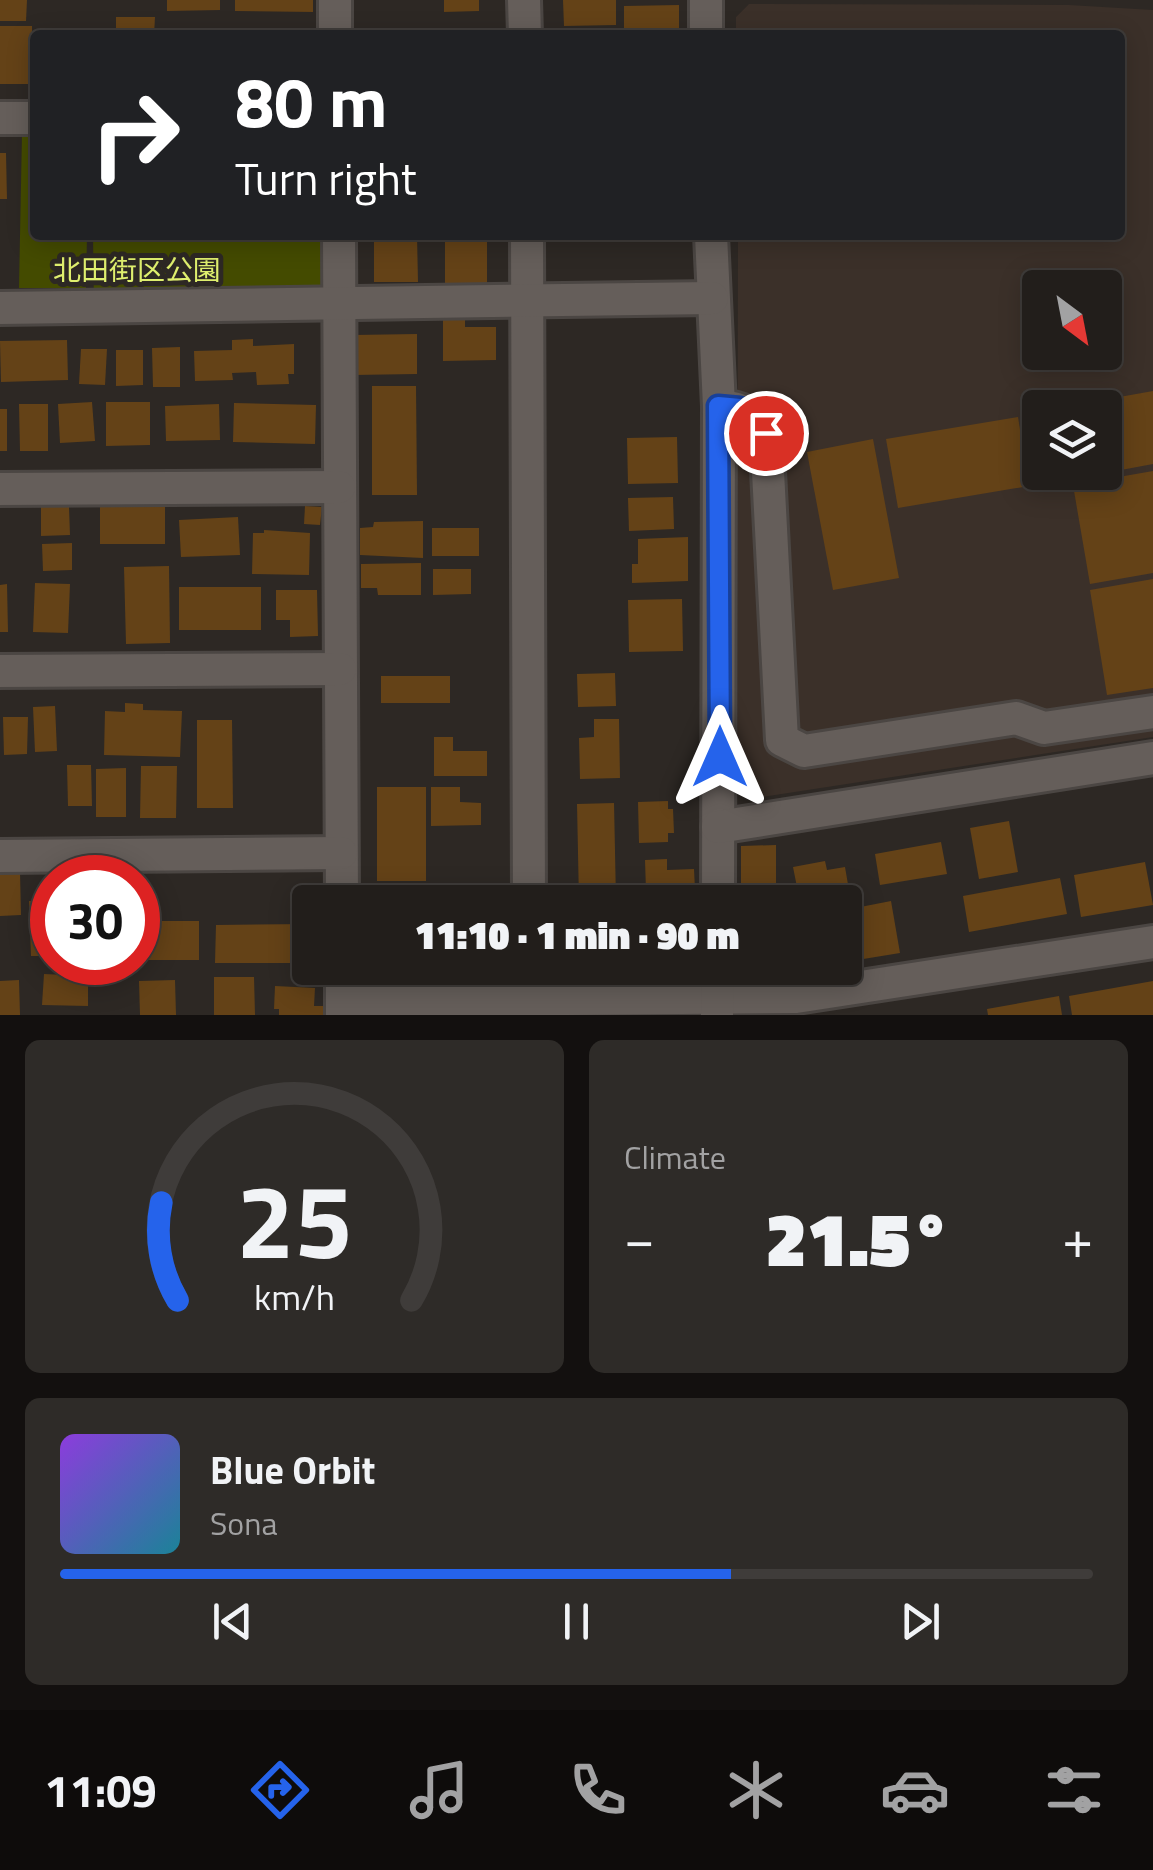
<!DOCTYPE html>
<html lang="en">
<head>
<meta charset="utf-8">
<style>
	body { margin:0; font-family:"Titillium Web","Noto Sans JP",sans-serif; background:#2e2b28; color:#f1f3f6; height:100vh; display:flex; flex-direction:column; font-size:38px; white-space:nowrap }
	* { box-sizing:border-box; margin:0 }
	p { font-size:32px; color:#a2a2a3 }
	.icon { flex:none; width:55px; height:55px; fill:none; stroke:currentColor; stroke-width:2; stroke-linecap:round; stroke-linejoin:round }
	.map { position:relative; height:1015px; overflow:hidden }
	.side { display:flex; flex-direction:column; gap:25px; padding:25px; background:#13100f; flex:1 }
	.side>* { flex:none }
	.banner { position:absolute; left:30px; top:30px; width:1095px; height:210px; border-radius:10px; box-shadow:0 5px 25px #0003,0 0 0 2px #3f3c3a; background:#202124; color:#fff; overflow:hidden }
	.needle { width:65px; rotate:148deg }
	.controls { position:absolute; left:1022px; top:270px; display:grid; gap:20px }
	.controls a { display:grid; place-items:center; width:100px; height:100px; border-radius:10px; background:#221e1b; box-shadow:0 5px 25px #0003,0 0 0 2px #3f3c3a; font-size:50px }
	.speed { position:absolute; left:30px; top:855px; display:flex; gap:20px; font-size:50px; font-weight:700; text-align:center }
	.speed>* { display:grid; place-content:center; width:130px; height:130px; border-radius:50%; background:#221e1b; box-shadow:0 5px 25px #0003,0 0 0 2px #3f3c3a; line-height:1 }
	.speed .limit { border:15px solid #d22; background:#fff; color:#111 }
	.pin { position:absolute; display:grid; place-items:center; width:85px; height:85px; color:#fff; margin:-42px; border:5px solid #fff; border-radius:50%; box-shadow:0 2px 10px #0007 }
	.me { position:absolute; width:110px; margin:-55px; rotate:0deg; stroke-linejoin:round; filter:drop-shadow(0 0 8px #0008) }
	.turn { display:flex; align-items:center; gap:35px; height:210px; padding:0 40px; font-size:45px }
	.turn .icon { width:130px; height:130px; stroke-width:2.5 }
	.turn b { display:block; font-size:70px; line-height:85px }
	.big { font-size:75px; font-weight:800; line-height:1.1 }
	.side .widget { flex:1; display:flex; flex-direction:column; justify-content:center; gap:15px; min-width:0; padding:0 35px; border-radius:15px; background:#2e2b28 }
	.side .dial { align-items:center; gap:0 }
	.dial svg { height:260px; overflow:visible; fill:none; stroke:#3f3c3a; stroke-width:7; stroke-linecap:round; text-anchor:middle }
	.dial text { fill:#f1f3f6; stroke:none }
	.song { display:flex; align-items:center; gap:30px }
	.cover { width:120px; height:120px; border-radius:15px; background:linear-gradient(135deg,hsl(270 70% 55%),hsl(190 70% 35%)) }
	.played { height:10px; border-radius:5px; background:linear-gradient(90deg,#2563eb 65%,#3f3c3a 65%) }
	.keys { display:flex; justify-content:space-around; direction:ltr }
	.heat { display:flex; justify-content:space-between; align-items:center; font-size:55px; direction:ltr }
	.side .tiles { flex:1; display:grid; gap:25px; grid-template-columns:1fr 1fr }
	.widget:last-child { grid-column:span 2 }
	.trip { position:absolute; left:292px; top:885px; width:570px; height:100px; border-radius:10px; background:#221e1b; box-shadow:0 5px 25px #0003,0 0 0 2px #3f3c3a; font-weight:800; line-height:100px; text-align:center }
	.menu { display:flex; height:160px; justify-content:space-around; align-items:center; background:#0e0c0b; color:#a2a2a3 }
	.menu .icon { width:70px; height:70px }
	.menu .selected { color:#2563eb }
	.menu b { font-size:45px; color:#f1f3f6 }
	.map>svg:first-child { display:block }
</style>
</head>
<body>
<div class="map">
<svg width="1153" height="1015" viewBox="0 0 1153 1015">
	<rect width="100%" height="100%" fill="#2d2824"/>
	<path fill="#3b3029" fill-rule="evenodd" d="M749,4L1069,5L1153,10V737L749,799L737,791L738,235H1120V35H736V17ZM1040,288H1105V352H1040ZM1040,408H1105V472H1040Z"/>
	<g fill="#444b00">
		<path d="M22,133L35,134V235H87L86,288H19Z"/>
		<path d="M93,235H338L340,303L94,306Z"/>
	</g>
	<g fill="#644217">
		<path d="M0,0H27L26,21H0Z"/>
		<path d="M167,0H220V10L167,11Z"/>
		<path d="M235,0H313V12L235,11Z"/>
		<path d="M444,0H479V11L444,12Z"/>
		<path d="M563,0H616V25L564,26Z"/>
		<path d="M679,5V34L624,35V6Z"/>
		<path d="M116,17H155L154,35H116Z"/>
		<rect x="0" y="26" width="32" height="58"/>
		<path d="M0,153H6L7,199H0Z"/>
		<path d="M380,235H417L418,282H374V242H380Z"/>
		<rect x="445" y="235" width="42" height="51"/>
		<path d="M465,318V327H496V360L443,361V319Z"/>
		<path d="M417,334V374L353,375V335Z"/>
		<path d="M253,339V346L294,344V374H288L289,384L257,385L256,372L232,373L233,380L195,381L194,351L232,350V340Z"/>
		<path d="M67,340L68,380L1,382L0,341Z"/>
		<path d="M180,347V387H153L152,348Z"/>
		<path d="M81,349H107L105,385L79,384Z"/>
		<path d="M116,350H143V385L116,386Z"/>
		<path d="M372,386H416L417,495H372Z"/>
		<path d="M1153,391V464L1105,473V408L1069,406Z"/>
		<path d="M92,402L95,441L60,443L58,404Z"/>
		<path d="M106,402H150V445L106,446Z"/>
		<path d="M234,403L316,405L315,444L233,442Z"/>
		<path d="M19,404H48V451H20Z"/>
		<path d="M219,404L220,440L166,441L165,406Z"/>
		<rect x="0" y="409" width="7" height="42"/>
		<path d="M1040,411V472L1096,474L1039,485L1026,413Z"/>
		<path d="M1018,417L1029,486L898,508L886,439Z"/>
		<path d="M677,437L678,483L628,484L627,438Z"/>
		<path d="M873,439L899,578L833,590L807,452Z"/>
		<path d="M1153,471V573L1090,584L1073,485Z"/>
		<path d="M673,497L674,529L629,531L628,498Z"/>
		<rect x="100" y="506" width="65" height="38"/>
		<path d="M305,506L322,507L320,525L304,524Z"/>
		<path d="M41,507H69L70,535L41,536Z"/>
		<path d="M238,517L240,555L181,557L179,520Z"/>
		<path d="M423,521V558L360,555V528L373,527L374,522Z"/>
		<rect x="432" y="528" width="47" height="28"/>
		<path d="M264,530L310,533L309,575L252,574L253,533H264Z"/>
		<path d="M688,537V581L632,583V564H638V539Z"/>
		<path d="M72,543V570L43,571L42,544Z"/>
		<path d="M421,563V595H378L377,588H361V564Z"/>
		<path d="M169,566L170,643L126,644L124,567Z"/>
		<path d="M433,569H471V594L433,595Z"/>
		<path d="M1153,579V688L1107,695L1090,590Z"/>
		<path d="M35,583L70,584L68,633L33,632Z"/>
		<path d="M7,584L8,632H0V585Z"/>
		<rect x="179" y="587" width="82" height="43"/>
		<path d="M276,590H317L318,636L290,637V620H276Z"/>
		<path d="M682,599L683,651L629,652L628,600Z"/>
		<path d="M615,673L616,706L578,707L577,674Z"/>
		<rect x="381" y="676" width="69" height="27"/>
		<path d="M125,703L143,704V710L182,711L180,757L104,755L105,711L125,712Z"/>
		<path d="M55,706L57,751L35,752L33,707Z"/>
		<path d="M3,717H28L27,754L4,755Z"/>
		<path d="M594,719H619L620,778L580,779L579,738L594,737Z"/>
		<path d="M197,720H232L233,808H197Z"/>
		<path d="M434,737H453V751H487V776H434Z"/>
		<path d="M67,765H91L92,806H68Z"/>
		<path d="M141,766H177L176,818H140Z"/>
		<path d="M126,768V817H96V769Z"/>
		<rect x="377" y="787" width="49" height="94"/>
		<path d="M431,787H460V802L481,803V825L431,826Z"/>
		<path d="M668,801V809H673L674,833H668V842L639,843L638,802Z"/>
		<path d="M614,803L616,900L579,901L577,804Z"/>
		<path d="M1009,821L1018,872L979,879L970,828Z"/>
		<path d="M941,842L947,874L880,885L875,854Z"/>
		<path d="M776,845V889L787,888V902H753V896L741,897V846Z"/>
		<path d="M667,859V870L694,869L695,890L646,891L645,860Z"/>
		<path d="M825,861L827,870L845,867L850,896L800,902L793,867Z"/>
		<path d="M1145,862L1153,905L1081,917L1074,875Z"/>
		<path d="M20,872L21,915L0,916V873Z"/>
		<path d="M1060,878L1067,914L969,932L963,896Z"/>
		<path d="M52,900V956H31L29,901Z"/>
		<path d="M891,901L900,953L845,962V910Z"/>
		<rect x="138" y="921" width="61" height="39"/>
		<path d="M310,924V963H215L216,925Z"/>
		<path d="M358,968H396V981L358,982Z"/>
		<path d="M434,968H484V980H435Z"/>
		<path d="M572,968H623L624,985L572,987Z"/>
		<path d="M634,968H679V985L634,987Z"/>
		<path d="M44,974L88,976V1006L42,1005Z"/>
		<path d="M214,977H254L255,1015H214Z"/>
		<path d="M19,980L20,1015H0V981Z"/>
		<path d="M175,980L176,1015H140L139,981Z"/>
		<path d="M1153,981V1015H1072L1069,996Z"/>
		<path d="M275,986L315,988L314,1006H323V1015H279V1009H274Z"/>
		<path d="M1059,996L1062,1015H988L987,1009Z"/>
	</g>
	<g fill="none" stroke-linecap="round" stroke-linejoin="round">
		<defs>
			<g id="minor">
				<path d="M335,0V35"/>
				<path d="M524,0L525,35"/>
				<path d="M706,0V35"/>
				<path d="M0,118H35"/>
				<path d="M339,235L342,902"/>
				<path d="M527,235L529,902"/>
				<path d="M711,235L719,406L718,902"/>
				<path d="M0,308L712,298"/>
				<path d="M719,406C741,408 753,413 766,433L782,740L804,751L1016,718L1044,728L1153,712"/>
				<path d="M0,489L339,487"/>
				<path d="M0,671L340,669"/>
				<path d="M718,827L1153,758"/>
				<path d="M0,856L341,853"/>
				<path d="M342,1001L796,997L1153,942"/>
				<path d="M342,1015V968"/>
				<path d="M717,1015L718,968"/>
			</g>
		</defs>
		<use href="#minor" stroke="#4b4643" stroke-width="38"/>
		<use href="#minor" stroke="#655e5a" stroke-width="32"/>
	</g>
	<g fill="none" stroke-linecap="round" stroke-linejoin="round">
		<defs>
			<path id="route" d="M720,757L718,406L740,408L766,433"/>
		</defs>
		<use href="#route" stroke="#184099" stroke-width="25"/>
		<use href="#route" stroke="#2563eb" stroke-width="18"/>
	</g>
	<g text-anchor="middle" stroke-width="10" stroke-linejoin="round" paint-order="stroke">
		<g font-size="28" fill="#dfef6e" stroke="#2d2824">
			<text x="137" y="280">北田街区公園</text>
		</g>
	</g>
</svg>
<div class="controls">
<a><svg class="needle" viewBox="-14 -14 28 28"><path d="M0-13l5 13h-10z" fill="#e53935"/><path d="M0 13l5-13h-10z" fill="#a2a2a3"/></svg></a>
<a><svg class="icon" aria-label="layers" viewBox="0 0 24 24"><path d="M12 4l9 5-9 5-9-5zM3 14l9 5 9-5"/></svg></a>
</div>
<div class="speed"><div class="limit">30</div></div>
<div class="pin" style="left:766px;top:433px;background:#d93025"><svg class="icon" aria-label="arrive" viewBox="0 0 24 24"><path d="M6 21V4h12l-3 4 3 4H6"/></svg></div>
<svg class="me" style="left:720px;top:757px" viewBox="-20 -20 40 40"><path d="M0-17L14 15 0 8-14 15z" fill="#2563eb" stroke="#fff" stroke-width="4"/></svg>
<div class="trip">11:10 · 1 min · 90 m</div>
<div class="banner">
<div class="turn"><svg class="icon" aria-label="right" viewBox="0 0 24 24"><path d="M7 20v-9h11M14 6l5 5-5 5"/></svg><div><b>80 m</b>Turn right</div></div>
</div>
</div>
<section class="side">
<div class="tiles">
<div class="widget dial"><svg viewBox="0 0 100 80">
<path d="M14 69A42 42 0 1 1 86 69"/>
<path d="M14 69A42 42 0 0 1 9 39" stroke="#2563eb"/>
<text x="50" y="56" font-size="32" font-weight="700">25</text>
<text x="50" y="72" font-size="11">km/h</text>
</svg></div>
<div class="widget"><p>Climate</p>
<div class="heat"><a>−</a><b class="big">21.5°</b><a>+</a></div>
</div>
<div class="widget">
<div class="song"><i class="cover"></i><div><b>Blue Orbit</b><p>Sona</p></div></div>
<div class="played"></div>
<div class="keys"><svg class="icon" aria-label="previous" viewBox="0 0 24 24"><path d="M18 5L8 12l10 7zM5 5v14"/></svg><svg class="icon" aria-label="pause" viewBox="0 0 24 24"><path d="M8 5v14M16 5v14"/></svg><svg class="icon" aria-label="next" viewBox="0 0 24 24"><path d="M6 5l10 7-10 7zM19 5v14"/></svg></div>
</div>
</div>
</section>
<nav class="menu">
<b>11:09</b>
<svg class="icon selected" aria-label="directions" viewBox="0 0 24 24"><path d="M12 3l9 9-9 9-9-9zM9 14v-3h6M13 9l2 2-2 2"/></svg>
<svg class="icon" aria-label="music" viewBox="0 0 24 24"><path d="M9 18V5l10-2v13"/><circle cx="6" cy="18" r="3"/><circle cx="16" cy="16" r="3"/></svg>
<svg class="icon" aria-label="phone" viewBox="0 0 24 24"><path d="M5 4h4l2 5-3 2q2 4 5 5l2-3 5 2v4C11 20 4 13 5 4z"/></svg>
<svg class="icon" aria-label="climate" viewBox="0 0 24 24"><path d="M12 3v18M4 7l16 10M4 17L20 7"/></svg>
<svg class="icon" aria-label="car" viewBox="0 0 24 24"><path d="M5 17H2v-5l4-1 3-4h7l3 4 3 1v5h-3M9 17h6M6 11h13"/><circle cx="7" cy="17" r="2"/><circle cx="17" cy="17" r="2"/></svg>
<svg class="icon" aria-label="filters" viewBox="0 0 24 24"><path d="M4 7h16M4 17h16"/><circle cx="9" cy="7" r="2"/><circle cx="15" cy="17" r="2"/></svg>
</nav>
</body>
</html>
